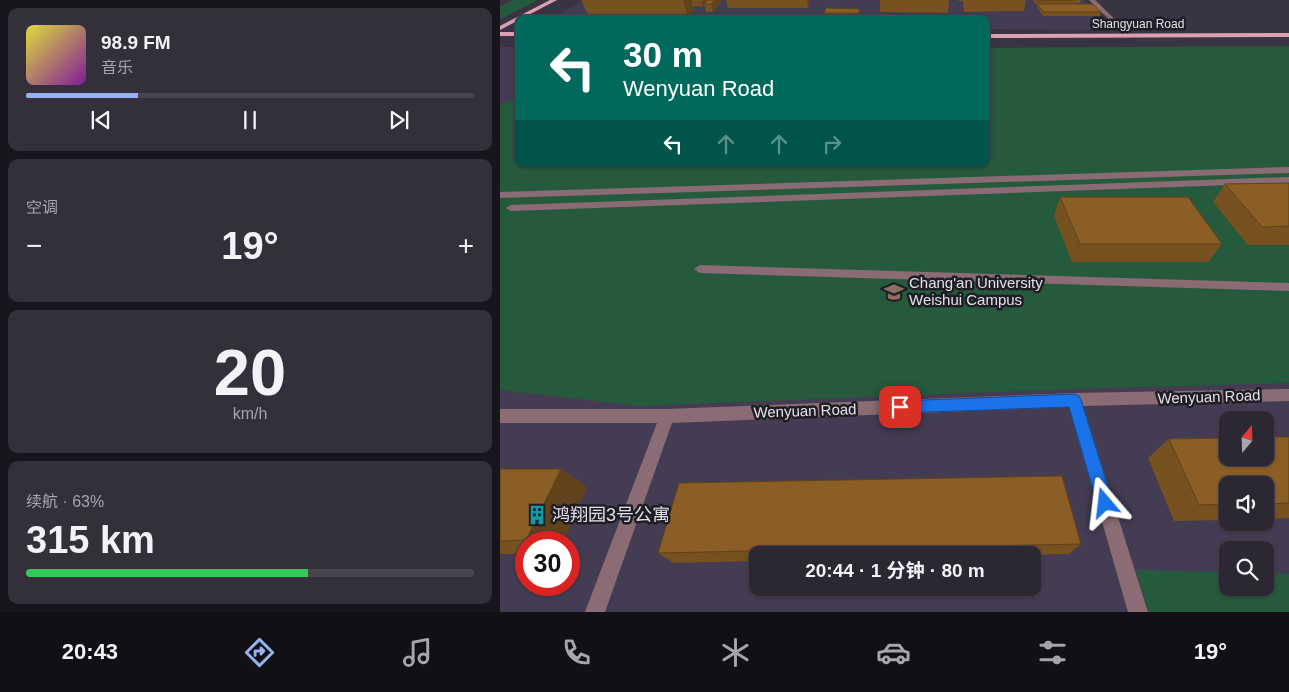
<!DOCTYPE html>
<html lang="zh">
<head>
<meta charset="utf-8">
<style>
	body { margin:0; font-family:Arial,"Noto Sans SC",sans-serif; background:#332f3b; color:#f1f3f6; height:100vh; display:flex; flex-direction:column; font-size:19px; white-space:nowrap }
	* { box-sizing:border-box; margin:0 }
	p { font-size:16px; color:#a6a5ac }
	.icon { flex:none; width:28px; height:28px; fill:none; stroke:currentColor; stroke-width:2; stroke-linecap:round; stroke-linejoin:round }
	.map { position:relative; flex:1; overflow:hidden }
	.drawer { display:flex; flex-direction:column; gap:8px; padding:8px; background:#18151c; width:500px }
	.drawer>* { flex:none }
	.top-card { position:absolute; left:15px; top:15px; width:475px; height:152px; border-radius:10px; box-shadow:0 1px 4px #0004,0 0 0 1px #47444e; background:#00695c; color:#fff; overflow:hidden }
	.needle { width:32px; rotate:19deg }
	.buttons { position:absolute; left:719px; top:411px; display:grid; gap:10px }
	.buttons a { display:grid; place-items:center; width:55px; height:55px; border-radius:10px; background:#2b2733; box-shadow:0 1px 4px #0004,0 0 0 1px #47444e; font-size:25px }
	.speed { position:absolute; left:15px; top:531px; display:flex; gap:10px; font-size:25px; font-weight:700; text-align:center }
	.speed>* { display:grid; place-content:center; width:65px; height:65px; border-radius:50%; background:#2b2733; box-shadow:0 1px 4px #0004,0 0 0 1px #47444e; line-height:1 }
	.speed .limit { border:8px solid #d22; background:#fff; color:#111 }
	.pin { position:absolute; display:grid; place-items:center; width:42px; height:42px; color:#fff; margin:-21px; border-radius:10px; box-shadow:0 2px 8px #0006 }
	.me { position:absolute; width:55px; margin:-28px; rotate:343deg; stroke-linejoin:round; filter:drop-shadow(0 0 4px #0008) }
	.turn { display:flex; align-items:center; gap:18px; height:105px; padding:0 25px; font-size:22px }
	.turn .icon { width:65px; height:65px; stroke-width:2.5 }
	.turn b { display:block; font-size:35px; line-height:42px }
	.lanes { display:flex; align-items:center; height:48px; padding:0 25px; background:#0003; justify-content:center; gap:25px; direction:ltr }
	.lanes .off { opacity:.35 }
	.big { font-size:38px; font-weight:700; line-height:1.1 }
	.drawer .tile { flex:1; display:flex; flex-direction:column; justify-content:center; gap:8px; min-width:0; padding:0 18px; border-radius:10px; background:#332f3b }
	.drawer .dial { align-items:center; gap:0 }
	.dial b { font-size:65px; line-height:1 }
	.song { display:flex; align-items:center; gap:15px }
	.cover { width:60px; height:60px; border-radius:8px; background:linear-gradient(135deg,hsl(60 70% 55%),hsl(290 70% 35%)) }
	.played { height:5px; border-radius:2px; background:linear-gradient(90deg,#95b2f1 25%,#47444e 25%) }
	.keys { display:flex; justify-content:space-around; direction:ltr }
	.heat { display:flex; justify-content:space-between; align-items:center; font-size:28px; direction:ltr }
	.charge { height:8px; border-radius:4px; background:linear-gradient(90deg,#34c759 63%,#47444e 0) }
	.trip { position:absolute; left:249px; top:546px; width:292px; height:50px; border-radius:10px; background:#2b2733; box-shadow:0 1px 4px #0004,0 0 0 1px #47444e; font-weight:700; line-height:50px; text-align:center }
	.tab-bar { display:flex; height:80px; justify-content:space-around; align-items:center; background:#111014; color:#a6a5ac }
	.tab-bar .icon { width:35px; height:35px }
	.tab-bar .current { color:#95b2f1 }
	.tab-bar b { font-size:22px; color:#f1f3f6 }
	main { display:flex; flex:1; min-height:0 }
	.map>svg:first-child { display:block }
</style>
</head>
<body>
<main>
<section class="drawer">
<div class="tile">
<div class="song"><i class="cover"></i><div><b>98.9 FM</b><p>音乐</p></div></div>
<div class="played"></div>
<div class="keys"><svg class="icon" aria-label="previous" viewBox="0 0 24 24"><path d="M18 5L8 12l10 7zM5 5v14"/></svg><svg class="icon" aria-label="pause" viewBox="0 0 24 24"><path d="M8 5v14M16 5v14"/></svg><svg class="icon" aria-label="next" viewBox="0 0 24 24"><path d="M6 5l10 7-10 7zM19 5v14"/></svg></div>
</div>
<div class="tile"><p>空调</p>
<div class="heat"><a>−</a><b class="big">19°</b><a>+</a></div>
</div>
<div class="tile dial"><b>20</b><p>km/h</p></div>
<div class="tile"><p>续航 · 63%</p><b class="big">315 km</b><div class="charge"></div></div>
</section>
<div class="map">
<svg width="789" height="612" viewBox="0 0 789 612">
	<rect width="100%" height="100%" fill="#393444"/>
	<g fill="#443c52" fill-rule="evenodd">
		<path d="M84,0H584L607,24L599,30L486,29V19H50Z"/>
		<path d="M789,46V612H0V47H19V164H486V48ZM728,420H765V458H728ZM728,485H765V522H728ZM26,542H69V585H26ZM728,550H765V588H728ZM258,555H532V588H258Z"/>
	</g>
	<g fill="#255a3d">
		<path d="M13,0H38L0,19V6Z"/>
		<path d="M789,46V383L569,389L139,406L0,390V105L19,96V164H486V48Z"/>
		<path d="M636,570L727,572L728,588H765V573L789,574V612H649Z"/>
	</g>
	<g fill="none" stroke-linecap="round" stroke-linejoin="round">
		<g fill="#8b6c74" fill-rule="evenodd">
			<path d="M589,0H595L630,34V36H626Z"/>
			<path d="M789,167V173L0,198V192Z"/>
			<path d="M789,177V183L11,211L6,208L11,205Z"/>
			<path d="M200,265L789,283V291L200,273L194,269Z"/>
			<path d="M789,389V401L583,406L648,612H628L569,407L172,423L105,612H85L157,423H0V409H167L574,393Z"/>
		</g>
		<g fill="#de9fb1" fill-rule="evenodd">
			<path d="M50,0H57L0,30V26Z"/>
			<rect x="0" y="32" width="19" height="4"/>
			<path d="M789,33V37L486,38V34Z"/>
		</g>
	</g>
	<g fill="#775120">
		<path d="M81,0H207L205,4L222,0L213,12H206L204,4L203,6H192L194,10L188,17H107L88,15Z"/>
		<path d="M226,0H309V1L308,8H228Z"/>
		<path d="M380,0H449L448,13L380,12Z"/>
		<path d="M458,0H526L524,11L464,12L463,5V1H459Z"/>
		<path d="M533,0H581L580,3L555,4L601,12L600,16H543L537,7V4H536Z"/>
		<path d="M359,9V17L324,16V13Z"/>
		<path d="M789,183V245H748L713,202L725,184Z"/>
		<path d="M560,197L722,244L708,262H572L554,216Z"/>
		<path d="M789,437V518L765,519V485H728V520L674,521L648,458L669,439Z"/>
		<path d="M0,469L87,487L63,542H26V554H0Z"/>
		<path d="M581,544L569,554L532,555H258V561L174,563L158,553Z"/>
	</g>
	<g fill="#61421a">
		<path d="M183,0H191L194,10L188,17Z"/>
		<path d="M204,0H207L203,6L202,2Z"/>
		<path d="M215,0H222L213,12L211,4Z"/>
		<path d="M307,0H309L308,8Z"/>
		<path d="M61,469L87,487L63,542H32L26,540Z"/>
	</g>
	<g fill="#8a5e25" stroke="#61421a">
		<path d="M191,0H204L202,2H191Z"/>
		<path d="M208,0H215L211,4H204Z"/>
		<path d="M537,0H575L537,1Z"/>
		<path d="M537,4H593L601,12H544Z"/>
		<path d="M326,8L359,9V13H324Z"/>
		<path d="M789,183V226L762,227L725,184Z"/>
		<path d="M560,197H688L722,244H580Z"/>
		<path d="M765,437H789V503L765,504V485H728V504L699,505L669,439L728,438V458H765Z"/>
		<path d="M0,469H61L26,540L0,541Z"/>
		<path d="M562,476L581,544L158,553L179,483Z"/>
	</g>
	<path fill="#1a73e8" stroke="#114b97" d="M574,394L579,396L581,400L613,503L611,508L605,511L600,508L597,503L569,407L400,413L395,411L393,407L395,403L400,401Z"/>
	<defs>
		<symbol id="university-bare" viewBox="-9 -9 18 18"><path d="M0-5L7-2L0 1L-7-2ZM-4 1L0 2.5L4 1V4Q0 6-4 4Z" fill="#8d6e63" stroke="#1f1d24" stroke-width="2.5" paint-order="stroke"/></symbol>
		<symbol id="building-bare" viewBox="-9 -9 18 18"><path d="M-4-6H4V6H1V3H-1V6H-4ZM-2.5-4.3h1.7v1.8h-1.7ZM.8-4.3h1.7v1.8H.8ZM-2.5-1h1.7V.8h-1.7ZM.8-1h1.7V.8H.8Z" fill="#0f9aa8" stroke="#1f1d24" stroke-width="2.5" paint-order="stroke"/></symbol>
	</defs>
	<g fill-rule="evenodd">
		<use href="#university-bare" x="380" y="278" width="28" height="28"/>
		<use href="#building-bare" x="23" y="501" width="28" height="28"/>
	</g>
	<g text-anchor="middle" stroke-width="5" stroke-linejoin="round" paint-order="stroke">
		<g font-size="12" fill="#e2dfe9" stroke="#1f1d24">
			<text x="638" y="28">Shangyuan Road</text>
		</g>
		<g font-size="15" fill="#e2dfe9" stroke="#1f1d24" text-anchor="start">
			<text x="409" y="288">Chang'an University<tspan x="409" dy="17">Weishui Campus</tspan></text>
		</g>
		<g font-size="15" fill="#e2dfe9" stroke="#1f1d24">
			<text transform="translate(709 397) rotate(-2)" y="5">Wenyuan Road</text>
			<text transform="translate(305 411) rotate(-2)" y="5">Wenyuan Road</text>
		</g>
		<g font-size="18" fill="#e2dfe9" stroke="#1f1d24" text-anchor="start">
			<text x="52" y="521">鸿翔园3号公寓</text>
		</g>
	</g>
</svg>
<div class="buttons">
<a><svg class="needle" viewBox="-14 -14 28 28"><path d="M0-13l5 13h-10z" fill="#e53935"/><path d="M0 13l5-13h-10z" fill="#a6a5ac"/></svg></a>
<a><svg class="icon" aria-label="sound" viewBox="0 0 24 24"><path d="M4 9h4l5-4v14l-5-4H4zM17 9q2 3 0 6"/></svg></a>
<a><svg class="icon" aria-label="search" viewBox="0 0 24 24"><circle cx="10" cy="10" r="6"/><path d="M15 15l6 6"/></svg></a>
</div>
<div class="speed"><div class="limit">30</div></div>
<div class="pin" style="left:400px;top:407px;background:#d93025"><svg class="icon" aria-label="arrive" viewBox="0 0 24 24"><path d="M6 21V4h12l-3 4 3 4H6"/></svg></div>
<svg class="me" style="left:605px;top:503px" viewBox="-20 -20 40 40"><path d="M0-17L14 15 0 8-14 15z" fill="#1a73e8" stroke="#fff" stroke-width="4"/></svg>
<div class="trip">20:44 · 1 分钟 · 80 m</div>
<div class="top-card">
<div class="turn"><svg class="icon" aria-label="left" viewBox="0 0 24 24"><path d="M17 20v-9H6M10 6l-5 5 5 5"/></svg><div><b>30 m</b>Wenyuan Road</div></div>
<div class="lanes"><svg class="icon" aria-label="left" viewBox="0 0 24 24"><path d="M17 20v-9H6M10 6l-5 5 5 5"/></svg><svg class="icon off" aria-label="ahead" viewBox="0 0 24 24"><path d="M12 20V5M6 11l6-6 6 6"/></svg><svg class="icon off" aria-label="ahead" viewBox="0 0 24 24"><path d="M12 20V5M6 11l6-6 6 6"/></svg><svg class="icon off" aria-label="right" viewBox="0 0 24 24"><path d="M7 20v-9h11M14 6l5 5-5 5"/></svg></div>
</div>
</div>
</main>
<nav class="tab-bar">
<b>20:43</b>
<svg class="icon current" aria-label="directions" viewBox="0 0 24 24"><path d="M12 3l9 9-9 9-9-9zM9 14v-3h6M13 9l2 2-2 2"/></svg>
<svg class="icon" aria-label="music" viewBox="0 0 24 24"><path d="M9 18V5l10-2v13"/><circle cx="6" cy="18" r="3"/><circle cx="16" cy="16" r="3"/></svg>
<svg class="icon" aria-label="phone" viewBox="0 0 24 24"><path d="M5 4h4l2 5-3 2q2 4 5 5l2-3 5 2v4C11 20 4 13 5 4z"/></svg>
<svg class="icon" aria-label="climate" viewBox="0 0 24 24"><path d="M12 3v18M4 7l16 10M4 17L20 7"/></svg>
<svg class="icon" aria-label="car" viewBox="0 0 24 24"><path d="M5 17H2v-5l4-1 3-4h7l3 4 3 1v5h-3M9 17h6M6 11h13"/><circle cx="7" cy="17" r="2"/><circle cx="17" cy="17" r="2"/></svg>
<svg class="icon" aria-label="filters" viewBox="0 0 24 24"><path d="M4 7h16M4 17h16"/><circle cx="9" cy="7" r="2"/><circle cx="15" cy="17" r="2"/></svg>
<b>19°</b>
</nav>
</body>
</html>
